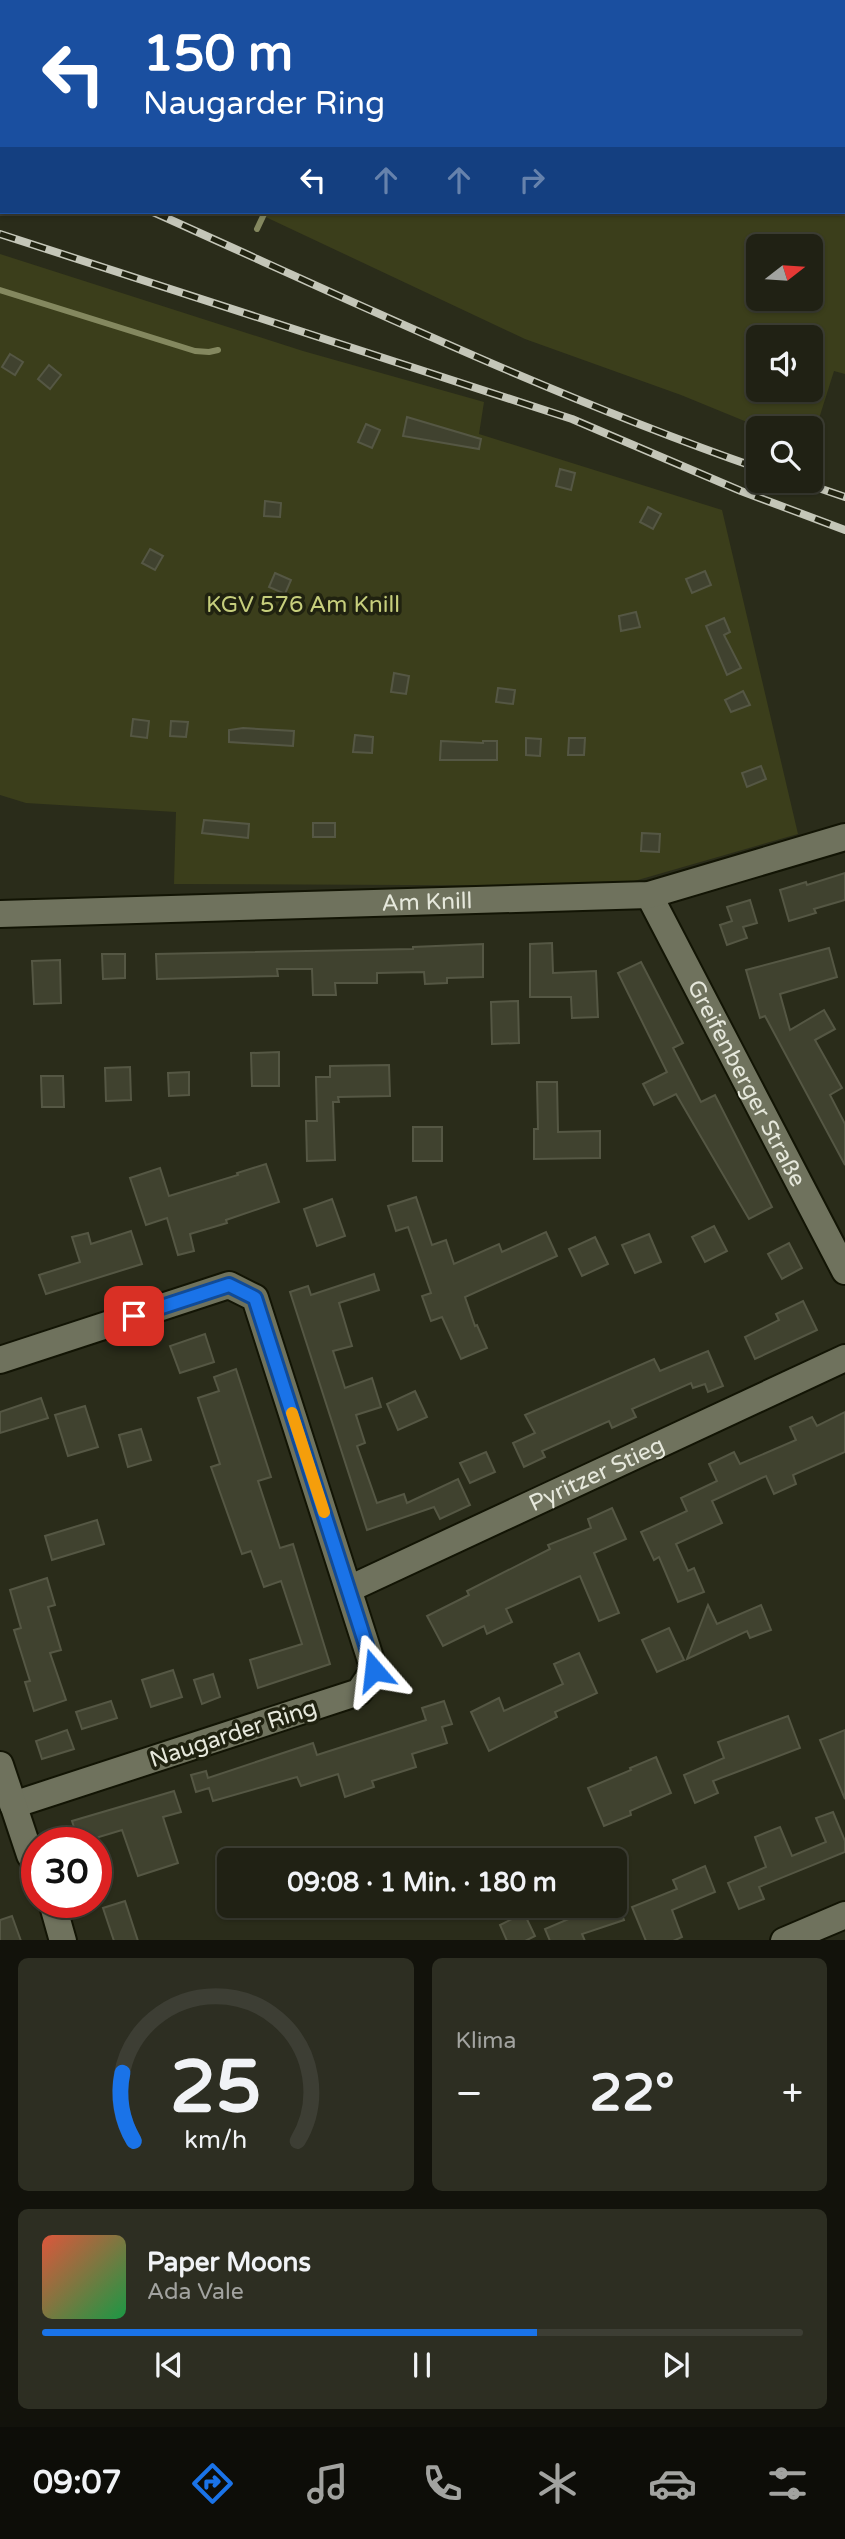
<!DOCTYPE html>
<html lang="de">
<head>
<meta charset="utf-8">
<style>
	body { margin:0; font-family:"Varela Round",sans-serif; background:#2d2e22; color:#f1f3f6; height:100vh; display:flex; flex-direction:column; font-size:26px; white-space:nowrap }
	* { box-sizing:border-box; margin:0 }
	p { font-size:23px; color:#a2a3a0 }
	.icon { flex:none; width:38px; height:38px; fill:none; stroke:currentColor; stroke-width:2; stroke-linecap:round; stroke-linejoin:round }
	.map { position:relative; height:1940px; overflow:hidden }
	.panel { display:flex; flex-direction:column; gap:18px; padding:18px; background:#12120b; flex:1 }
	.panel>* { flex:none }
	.guide { position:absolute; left:0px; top:0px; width:845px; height:214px; box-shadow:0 2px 5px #0004,0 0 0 2px #3d3e34; background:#1a4fa0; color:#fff; overflow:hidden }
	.needle { width:46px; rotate:73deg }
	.fabs { position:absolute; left:746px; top:234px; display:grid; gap:14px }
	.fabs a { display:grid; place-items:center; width:77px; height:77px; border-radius:10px; background:#202114; box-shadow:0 2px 5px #0004,0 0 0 2px #3d3e34; font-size:35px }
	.speed { position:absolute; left:21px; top:1827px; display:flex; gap:14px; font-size:35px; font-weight:700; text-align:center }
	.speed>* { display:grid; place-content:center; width:91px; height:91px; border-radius:50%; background:#202114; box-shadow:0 2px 5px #0004,0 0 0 2px #3d3e34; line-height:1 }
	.speed .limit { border:10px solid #d22; background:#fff; color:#111 }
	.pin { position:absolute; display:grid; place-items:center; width:60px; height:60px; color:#fff; margin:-30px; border-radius:14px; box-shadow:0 4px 10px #0006 }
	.me { position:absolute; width:77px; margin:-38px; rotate:343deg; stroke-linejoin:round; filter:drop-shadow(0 0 5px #0008) }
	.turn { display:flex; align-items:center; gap:24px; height:147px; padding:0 28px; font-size:32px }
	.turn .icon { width:91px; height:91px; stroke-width:2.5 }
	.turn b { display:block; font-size:49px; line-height:60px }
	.lanes { display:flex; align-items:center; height:66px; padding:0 28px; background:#0003; justify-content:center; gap:35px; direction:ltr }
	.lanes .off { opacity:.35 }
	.big { font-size:52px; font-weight:700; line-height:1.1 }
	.panel .card { flex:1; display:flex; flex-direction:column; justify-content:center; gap:10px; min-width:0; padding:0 24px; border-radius:10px; background:#2d2e22 }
	.panel .dial { align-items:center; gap:0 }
	.dial svg { height:182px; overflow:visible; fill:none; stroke:#3d3e34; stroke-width:7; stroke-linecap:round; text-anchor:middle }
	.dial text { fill:#f1f3f6; stroke:none }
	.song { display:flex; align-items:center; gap:21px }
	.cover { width:84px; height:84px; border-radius:10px; background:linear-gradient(135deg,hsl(10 70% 55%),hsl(140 70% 35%)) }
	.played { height:7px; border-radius:4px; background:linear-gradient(90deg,#1a73e8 65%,#3d3e34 65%) }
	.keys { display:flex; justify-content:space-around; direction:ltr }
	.heat { display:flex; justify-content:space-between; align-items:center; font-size:38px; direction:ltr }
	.panel .tiles { flex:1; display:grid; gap:18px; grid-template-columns:1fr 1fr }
	.card:last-child { grid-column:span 2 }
	.trip { position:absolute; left:217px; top:1848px; width:410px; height:70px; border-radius:10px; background:#202114; box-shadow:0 2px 5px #0004,0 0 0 2px #3d3e34; font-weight:700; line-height:70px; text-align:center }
	.tab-bar { display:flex; height:112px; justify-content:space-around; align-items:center; background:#0d0d08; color:#a2a3a0 }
	.tab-bar .icon { width:49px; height:49px }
	.tab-bar .active { color:#1a73e8 }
	.tab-bar b { font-size:32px; color:#f1f3f6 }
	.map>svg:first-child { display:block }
</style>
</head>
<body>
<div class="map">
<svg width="845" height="1941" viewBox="0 0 845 1941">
	<rect width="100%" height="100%" fill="#2a2c1a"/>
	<g fill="#3b3e1b" fill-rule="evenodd">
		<path d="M0,0H845V374L834,371L810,447V429H764L681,395L525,339L255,212H844V2H2V108ZM758,247H810V299H758ZM758,338H810V390H758Z"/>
		<path d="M0,254L303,351L484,402L479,434L722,510L798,834L617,886L174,884L176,812L26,803L0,795Z"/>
	</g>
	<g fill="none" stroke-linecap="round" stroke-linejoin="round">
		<g stroke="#84885f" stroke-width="6">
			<path d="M369,2L370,0"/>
			<path d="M0,100H2"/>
			<path d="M257,229L265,212"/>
			<path d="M0,290L195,351L209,352L218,350"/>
		</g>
	</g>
	<g fill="#40422f" stroke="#555744" stroke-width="2">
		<path d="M10,354L23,362L15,375L2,367Z"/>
		<path d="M49,365L61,375L50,389L38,379Z"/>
		<path d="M407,417L481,439L479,449L403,436Z"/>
		<path d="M366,424L380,430L372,448L358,442Z"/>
		<path d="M560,469L575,473L571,490L556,486Z"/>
		<path d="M265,501L281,503L280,517L264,516Z"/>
		<path d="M648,507L661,514L653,529L640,522Z"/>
		<path d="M150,549L163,556L155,570L142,563Z"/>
		<path d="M705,571L711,585L692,593L686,579Z"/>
		<path d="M275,573L291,580L285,594L269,587Z"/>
		<path d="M636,612L640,627L621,631L619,616Z"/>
		<path d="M724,618L730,632L724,635L741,668L727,675L706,626Z"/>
		<path d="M394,673L409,676L406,694L391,692Z"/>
		<path d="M498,688L515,690L513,704L496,702Z"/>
		<path d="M743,691L750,705L731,712L725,700Z"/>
		<path d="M133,719L149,721L147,738L131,736Z"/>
		<path d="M171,721L188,722L186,737L170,736Z"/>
		<path d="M243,728L294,731L293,746L229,742V730Z"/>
		<path d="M355,735L373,737L372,753L353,752Z"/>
		<path d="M526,738L541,739L540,756L526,755Z"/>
		<path d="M569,738H585L584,755H568Z"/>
		<path d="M441,741L483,743V741H497V760H440Z"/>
		<path d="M761,766L766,779L747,787L742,773Z"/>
		<path d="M204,820L249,824L248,838L202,833Z"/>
		<rect x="313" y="823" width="22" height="14"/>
		<path d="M642,833L660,834L659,852L641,851Z"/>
		<path d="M845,873V900L814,909L816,913L789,921L780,890L806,882L807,885Z"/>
		<path d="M750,900L757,923L743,927L747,938L727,945L720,925L732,921L727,907Z"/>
		<path d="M552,943L553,973L596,971L598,1017L572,1018L571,997H530V944Z"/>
		<path d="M483,944V977L447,978V983L425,984L424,972L377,973V983H335L336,995H313L312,969H277L278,976L157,979L156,954L413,949V947Z"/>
		<path d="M829,948L837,977L780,994L790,1030L824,1010L835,1029L815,1040L842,1088L830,1095L845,1124V1165L765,1016L760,1018L746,970Z"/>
		<path d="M102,954H125V978L103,979Z"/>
		<path d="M60,960L61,1003L34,1004L32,961Z"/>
		<path d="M641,962L683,1043L673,1048L701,1102L715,1095L772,1207L749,1219L676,1094L654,1105L643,1084L667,1072L618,973Z"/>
		<path d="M518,1001L519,1043L492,1044L491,1002Z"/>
		<path d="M279,1052V1086H252L251,1053Z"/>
		<path d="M389,1065L390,1096L338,1097L339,1102H333L335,1160L307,1161L306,1121H317L316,1077H330V1066Z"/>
		<path d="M130,1067L131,1100L106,1101L105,1068Z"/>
		<path d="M189,1072V1095L169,1096L168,1073Z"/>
		<path d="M41,1076H63L64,1107H42Z"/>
		<path d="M537,1082H557L558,1132L600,1131V1158L534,1159V1129H538Z"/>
		<rect x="413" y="1127" width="29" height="34"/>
		<path d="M266,1164L279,1202L226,1220L227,1223L190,1234L194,1251L178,1255L167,1218L146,1225L130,1178L160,1168L169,1196L238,1175L237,1173Z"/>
		<path d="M416,1197L432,1245L446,1240L454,1264L499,1244L502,1252L546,1232L557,1256L465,1297L475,1326L477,1325L487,1348L461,1359L442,1317L431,1321L422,1296L431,1293L408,1227L396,1231L388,1206Z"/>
		<path d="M332,1199L345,1236L317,1246L304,1209Z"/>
		<path d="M714,1226L727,1251L705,1262L692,1237Z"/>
		<path d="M131,1231L142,1264L46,1294L39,1275L80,1262L72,1237L88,1233L91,1244Z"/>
		<path d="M649,1234L661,1262L635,1273L622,1245Z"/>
		<path d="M595,1237L608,1264L582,1276L569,1249Z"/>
		<path d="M789,1243L802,1268L782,1279L768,1254Z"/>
		<path d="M374,1274L379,1290L339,1303L352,1346L333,1351L345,1388L372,1378L381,1407L356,1415L365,1443L357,1446L377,1503L404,1494L407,1503L458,1479L470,1505L440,1519L434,1507L367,1530L290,1292L308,1286L311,1295Z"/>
		<path d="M803,1301L817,1330L755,1359L745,1337L779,1320L776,1314Z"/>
		<path d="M205,1334L214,1362L180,1373L170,1346Z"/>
		<path d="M708,1351L723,1386L708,1392L705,1384L693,1388L691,1383L632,1409L636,1417L612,1428L609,1421L542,1451L545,1457L524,1467L513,1443L535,1433L525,1415L654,1359L660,1371Z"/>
		<path d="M236,1369L271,1477L258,1481L280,1548L293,1544L330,1664L258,1688L250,1660L302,1644L281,1581L264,1587L251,1551L242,1554L211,1467L220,1464L198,1398L219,1391L214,1377Z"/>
		<path d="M415,1391L427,1417L398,1430L387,1404Z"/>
		<path d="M41,1398L48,1418L0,1433V1412Z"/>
		<path d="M85,1406L98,1447L68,1456L55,1415Z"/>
		<path d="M845,1412V1452L793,1475L796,1484L774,1494L766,1476L712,1501L722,1523L676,1544L688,1571L694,1568L704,1592L678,1602L659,1557L654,1560L641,1532L687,1511L681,1498L717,1481L709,1464L734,1452L740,1464L796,1440L790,1427L812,1417L817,1426Z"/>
		<path d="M141,1429L151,1460L128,1467L119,1435Z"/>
		<path d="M486,1452L495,1472L470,1483L460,1463Z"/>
		<path d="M612,1508L626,1539L594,1553L619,1613L599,1621L580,1576L506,1609L512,1622L487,1634L484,1626L443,1646L427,1616L469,1595L467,1591L550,1549L548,1545L591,1528L588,1519Z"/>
		<path d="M97,1520L104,1544L52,1560L45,1536Z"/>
		<path d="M47,1578L55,1605L48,1607L61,1650L50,1653L66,1700L34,1711L25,1682L30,1681L14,1630L21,1628L10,1590Z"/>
		<path d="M708,1605L717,1624L761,1605L771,1630L750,1638L747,1631L687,1659Z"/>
		<path d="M669,1628L684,1660L657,1672L642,1640Z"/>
		<path d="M579,1653L597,1693L555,1712L557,1717L489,1751L471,1712L499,1698L504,1711L563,1684L554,1664Z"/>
		<path d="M173,1670L182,1697L151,1707L142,1680Z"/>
		<path d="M213,1674L220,1697L202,1704L194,1680Z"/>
		<path d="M111,1701L117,1718L82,1729L76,1712Z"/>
		<path d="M444,1701L452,1724L442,1727L447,1743L412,1754L416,1767L372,1781L374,1787L345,1797L338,1774L301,1786L297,1777L213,1801L209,1788L196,1792L191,1775L206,1771L208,1778L313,1743L317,1755L426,1720L422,1708Z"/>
		<path d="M788,1716L800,1748L713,1781L718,1793L695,1803L684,1775L724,1758L718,1742Z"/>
		<path d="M67,1730L74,1749L42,1759L36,1741Z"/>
		<path d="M845,1730V1799L820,1740Z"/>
		<path d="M656,1757L671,1793L630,1811L631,1815L604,1826L588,1788L631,1770L630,1768Z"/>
		<path d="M174,1791L181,1812L163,1817L178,1863L138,1876L122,1830L79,1843L72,1821Z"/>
		<path d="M833,1812L845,1841V1852L759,1887L764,1899L739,1909L728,1883L766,1867L755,1837L780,1827L792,1856L826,1842L816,1818Z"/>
		<path d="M705,1866L715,1892L672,1910L682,1937L673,1941H646L632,1907L677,1889L673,1880Z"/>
		<path d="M125,1901L138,1941H114L103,1908Z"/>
		<path d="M599,1906H619L624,1920L582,1934L585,1941H550L545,1929Z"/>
		<path d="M524,1913L535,1936L525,1941H507L500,1925Z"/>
		<path d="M12,1916L21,1941H0V1920Z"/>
	</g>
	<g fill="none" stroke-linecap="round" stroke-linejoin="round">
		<defs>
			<g id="minor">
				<path id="s1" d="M649,895L845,1271"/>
				<path id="s2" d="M0,914L649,895L845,837"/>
				<path d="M0,1360L229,1285L255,1298L374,1670L359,1692L13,1805"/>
				<path id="s3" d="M349,1589L845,1358"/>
				<path d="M0,1765L30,1855L37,1866"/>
				<path d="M52,1902L63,1941"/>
				<path d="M784,1941L845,1915"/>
			</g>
		</defs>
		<use href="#minor" stroke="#121404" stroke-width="30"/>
		<use href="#minor" stroke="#6f725d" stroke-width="26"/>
		<defs>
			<g id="rail">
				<path d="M0,143H2"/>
				<path d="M153,212C352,301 551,396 758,468"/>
				<path d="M0,234L572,419L741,491L845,530"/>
				<path d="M798,481L845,497"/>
			</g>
		</defs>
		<use href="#rail" stroke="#c4c6b8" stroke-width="8"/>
		<use href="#rail" stroke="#202210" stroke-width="5" stroke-dasharray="16" stroke-linecap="butt"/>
	</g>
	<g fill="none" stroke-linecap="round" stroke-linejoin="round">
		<defs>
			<path id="route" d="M134,1316L229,1285L255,1298L374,1670"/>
		</defs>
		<use href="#route" stroke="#114b97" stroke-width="18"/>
		<use href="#route" stroke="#1a73e8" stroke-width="12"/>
		<path stroke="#f59e0b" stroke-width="12" d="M292,1413L324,1512"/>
	</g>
	<g text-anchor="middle" stroke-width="7" stroke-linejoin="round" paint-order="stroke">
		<g font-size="23" fill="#c6ce7c" stroke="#202210">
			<text x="303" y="612">KGV 576 Am Knill</text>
		</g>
		<g font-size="23" fill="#e6e8dc" stroke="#202210">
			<text dy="8" stroke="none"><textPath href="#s2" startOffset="427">Am Knill</textPath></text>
			<text dy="8" stroke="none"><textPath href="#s1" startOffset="212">Greifenberger Straße</textPath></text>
			<text dy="8" stroke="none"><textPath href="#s3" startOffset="273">Pyritzer Stieg</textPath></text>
			<text transform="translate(233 1733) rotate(-18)" y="8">Naugarder Ring</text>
		</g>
	</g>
</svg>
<div class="fabs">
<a><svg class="needle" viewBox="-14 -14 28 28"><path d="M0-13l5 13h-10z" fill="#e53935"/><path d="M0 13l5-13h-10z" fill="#a2a3a0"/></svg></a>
<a><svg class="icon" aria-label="sound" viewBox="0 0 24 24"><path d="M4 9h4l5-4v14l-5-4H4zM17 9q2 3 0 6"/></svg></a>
<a><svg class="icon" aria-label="search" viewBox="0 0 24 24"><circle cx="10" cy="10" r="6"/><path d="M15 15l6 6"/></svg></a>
</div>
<div class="speed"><div class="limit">30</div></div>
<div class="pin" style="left:134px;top:1316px;background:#d93025"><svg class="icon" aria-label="arrive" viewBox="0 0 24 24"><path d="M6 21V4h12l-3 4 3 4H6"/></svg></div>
<svg class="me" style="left:374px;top:1670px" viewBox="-20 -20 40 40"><path d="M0-17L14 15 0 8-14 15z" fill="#1a73e8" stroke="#fff" stroke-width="4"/></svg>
<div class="trip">09:08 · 1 Min. · 180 m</div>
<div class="guide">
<div class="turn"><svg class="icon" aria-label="left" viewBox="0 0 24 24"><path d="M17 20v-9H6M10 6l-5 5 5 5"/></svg><div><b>150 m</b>Naugarder Ring</div></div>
<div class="lanes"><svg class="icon" aria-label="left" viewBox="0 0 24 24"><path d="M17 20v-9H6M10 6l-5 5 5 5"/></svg><svg class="icon off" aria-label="ahead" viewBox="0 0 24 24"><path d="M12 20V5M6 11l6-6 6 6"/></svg><svg class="icon off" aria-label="ahead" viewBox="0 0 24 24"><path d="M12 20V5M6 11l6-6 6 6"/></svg><svg class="icon off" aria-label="right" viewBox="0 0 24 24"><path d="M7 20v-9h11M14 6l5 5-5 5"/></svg></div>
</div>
</div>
<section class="panel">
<div class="tiles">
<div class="card dial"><svg viewBox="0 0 100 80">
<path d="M14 69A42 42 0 1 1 86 69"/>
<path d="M14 69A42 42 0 0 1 9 39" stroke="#1a73e8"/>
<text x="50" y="56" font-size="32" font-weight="700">25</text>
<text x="50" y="72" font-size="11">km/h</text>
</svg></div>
<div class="card"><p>Klima</p>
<div class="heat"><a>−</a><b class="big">22°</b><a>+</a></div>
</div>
<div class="card">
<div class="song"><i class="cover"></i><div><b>Paper Moons</b><p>Ada Vale</p></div></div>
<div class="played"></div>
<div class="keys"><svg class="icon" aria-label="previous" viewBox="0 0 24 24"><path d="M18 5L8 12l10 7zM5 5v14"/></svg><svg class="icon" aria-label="pause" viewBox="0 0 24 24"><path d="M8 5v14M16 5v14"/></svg><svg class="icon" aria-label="next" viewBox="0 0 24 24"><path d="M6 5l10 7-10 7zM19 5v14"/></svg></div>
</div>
</div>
</section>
<nav class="tab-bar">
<b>09:07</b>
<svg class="icon active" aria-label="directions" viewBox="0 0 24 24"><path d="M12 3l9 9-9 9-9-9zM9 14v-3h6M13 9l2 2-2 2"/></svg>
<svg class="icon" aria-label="music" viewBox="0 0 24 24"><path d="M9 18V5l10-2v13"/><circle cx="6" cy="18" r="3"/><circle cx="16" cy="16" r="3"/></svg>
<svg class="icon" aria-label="phone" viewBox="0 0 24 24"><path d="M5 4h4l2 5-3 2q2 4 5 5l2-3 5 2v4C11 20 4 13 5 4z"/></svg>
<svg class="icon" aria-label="climate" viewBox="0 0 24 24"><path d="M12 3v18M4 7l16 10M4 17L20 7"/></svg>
<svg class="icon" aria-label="car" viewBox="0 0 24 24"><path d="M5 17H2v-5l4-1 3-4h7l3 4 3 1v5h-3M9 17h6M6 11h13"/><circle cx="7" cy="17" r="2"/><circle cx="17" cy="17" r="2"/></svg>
<svg class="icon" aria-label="filters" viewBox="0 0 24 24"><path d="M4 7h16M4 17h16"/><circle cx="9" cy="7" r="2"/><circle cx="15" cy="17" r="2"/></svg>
</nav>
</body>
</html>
